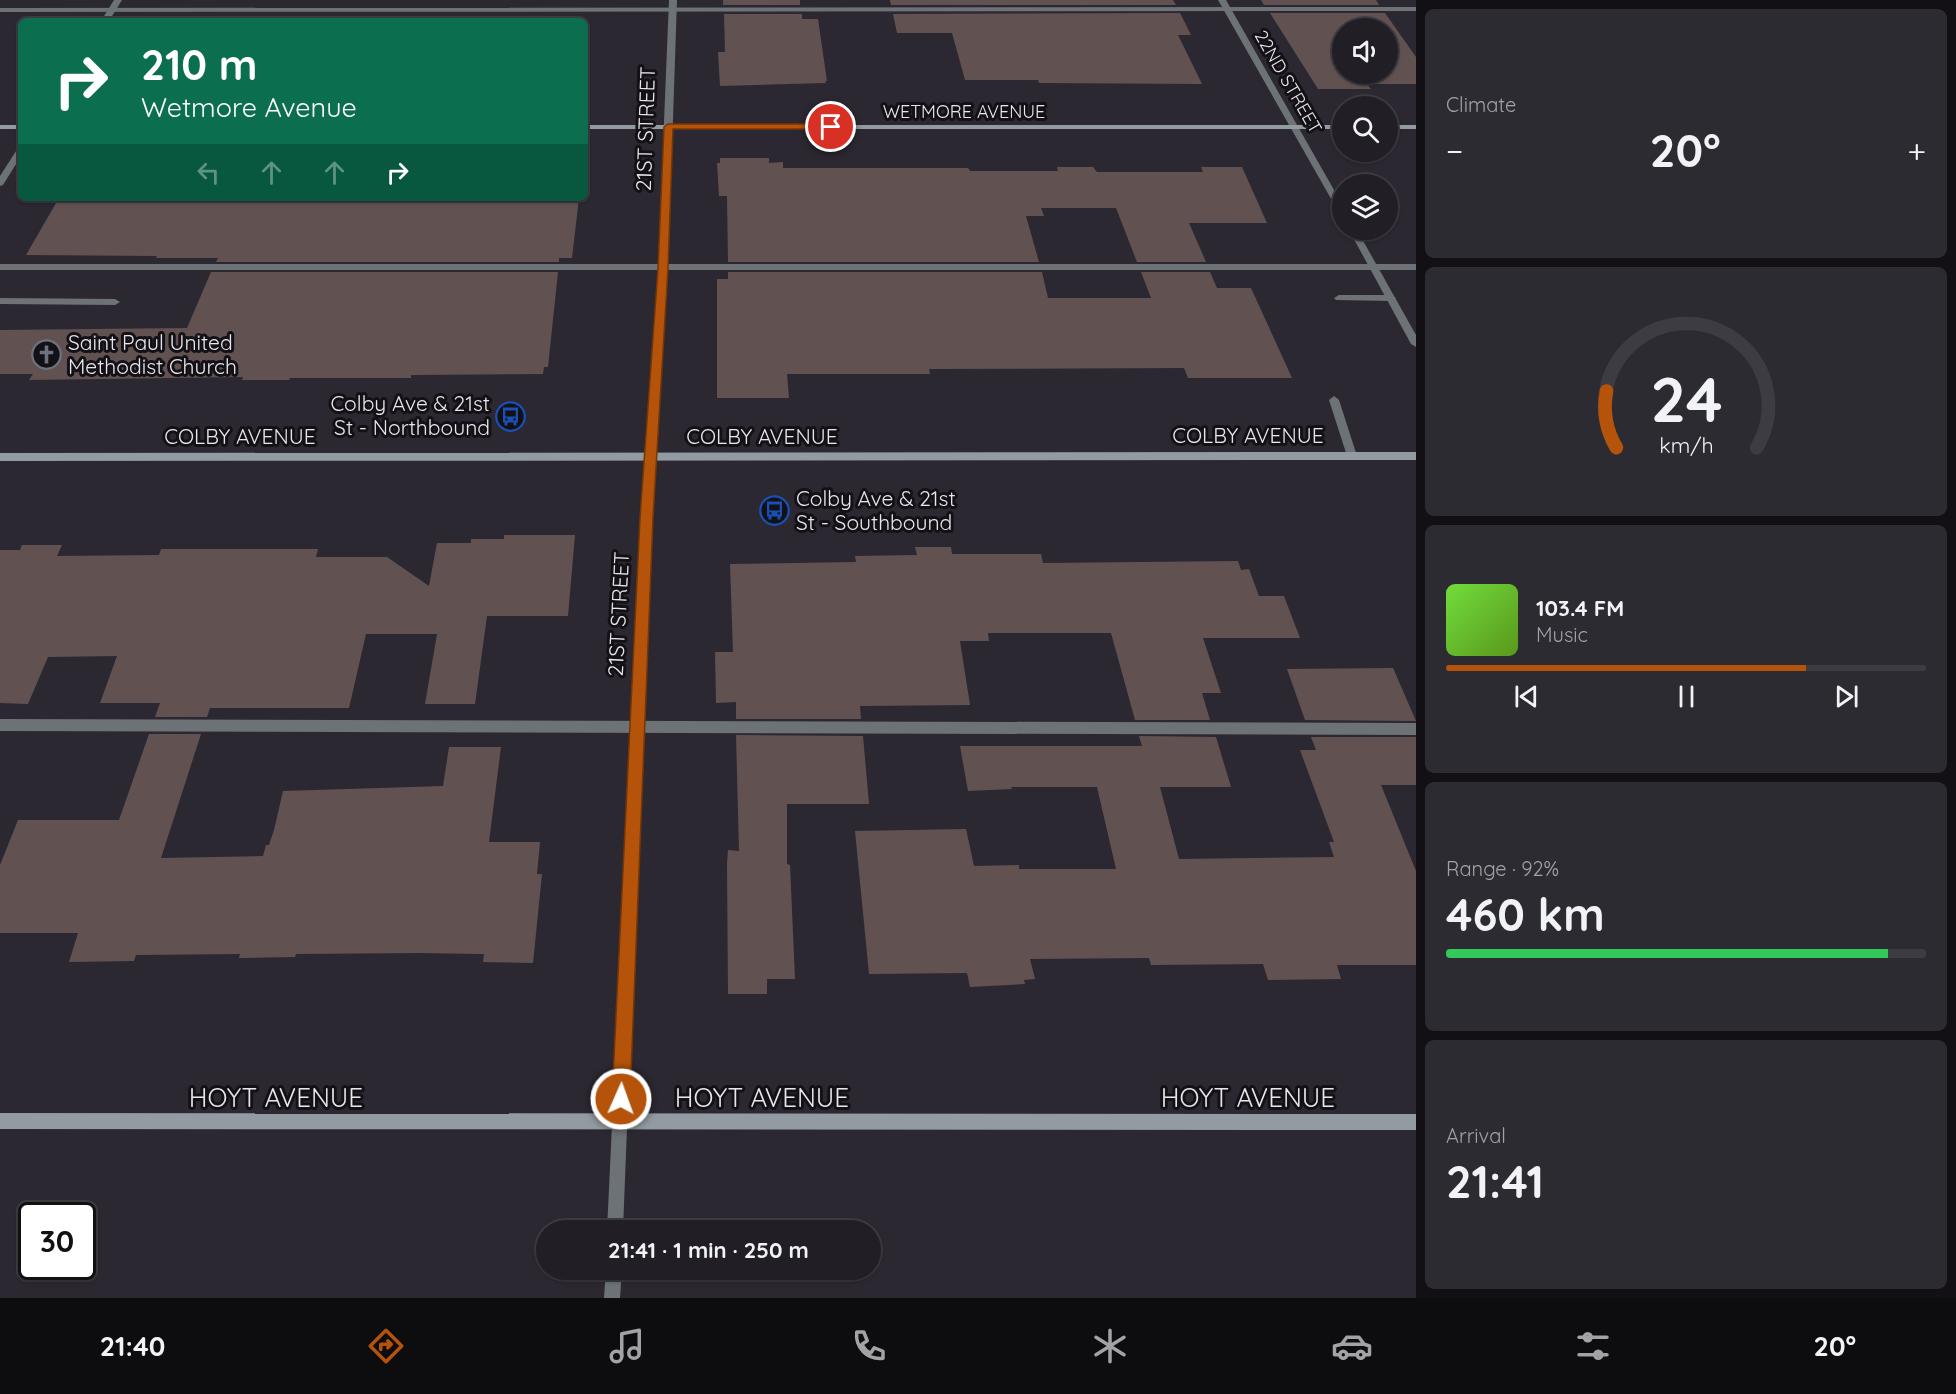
<!DOCTYPE html>
<html lang="en">
<head>
<meta charset="utf-8">
<style>
	body { margin:0; font-family:Quicksand,sans-serif; background:#2d2b32; color:#f1f3f6; height:100vh; display:flex; flex-direction:column; font-size:22px; white-space:nowrap }
	* { box-sizing:border-box; margin:0 }
	p { font-size:20px; color:#a2a2a7 }
	.icon { flex:none; width:33px; height:33px; fill:none; stroke:currentColor; stroke-width:2; stroke-linecap:round; stroke-linejoin:round }
	.map { position:relative; flex:1; overflow:hidden }
	.side { display:flex; flex-direction:column; gap:9px; padding:9px; background:#121015; width:540px }
	.side>* { flex:none }
	.banner { position:absolute; left:18px; top:18px; width:570px; height:183px; border-radius:9px; box-shadow:0 2px 4px #0004,0 0 0 2px #3e3c43; background:#0b6e4f; color:#fff; overflow:hidden }
	.fabs { position:absolute; left:1332px; top:18px; display:grid; gap:12px }
	.fabs a { display:grid; place-items:center; width:66px; height:66px; border-radius:50%; background:#211e26; box-shadow:0 2px 4px #0004,0 0 0 2px #3e3c43; font-size:30px }
	.speed { position:absolute; left:18px; top:1202px; display:flex; gap:12px; font-size:30px; font-weight:700; text-align:center }
	.speed>* { display:grid; place-content:center; width:78px; height:78px; border-radius:50%; background:#211e26; box-shadow:0 2px 4px #0004,0 0 0 2px #3e3c43; line-height:1 }
	.speed .limit { border:3px solid #111; border-radius:9px; background:#fff; color:#111 }
	.pin { position:absolute; display:grid; place-items:center; width:51px; height:51px; color:#fff; margin:-26px; border:3px solid #fff; border-radius:50%; box-shadow:0 2px 6px #0007 }
	.me { position:absolute; width:66px; margin:-33px; rotate:2deg; stroke-linejoin:round; filter:drop-shadow(0 0 4px #0008) }
	.turn { display:flex; align-items:center; gap:21px; height:126px; padding:0 24px; font-size:27px }
	.turn .icon { width:78px; height:78px; stroke-width:2.5 }
	.turn b { display:block; font-size:42px; line-height:51px }
	.lanes { display:flex; align-items:center; height:57px; padding:0 24px; background:#0003; justify-content:center; gap:30px; direction:ltr }
	.lanes .off { opacity:.35 }
	.big { font-size:45px; font-weight:800; line-height:1.1 }
	.side .tile { flex:1; display:flex; flex-direction:column; justify-content:center; gap:9px; min-width:0; padding:0 21px; border-radius:9px; background:#2d2b32 }
	.side .dial { align-items:center; gap:0 }
	.dial svg { height:156px; overflow:visible; fill:none; stroke:#3e3c43; stroke-width:7; stroke-linecap:round; text-anchor:middle }
	.dial text { fill:#f1f3f6; stroke:none }
	.song { display:flex; align-items:center; gap:18px }
	.cover { width:72px; height:72px; border-radius:9px; background:linear-gradient(135deg,hsl(100 70% 55%),hsl(90 70% 35%)) }
	.played { height:6px; border-radius:3px; background:linear-gradient(90deg,#b45309 75%,#3e3c43 75%) }
	.keys { display:flex; justify-content:space-around; direction:ltr }
	.heat { display:flex; justify-content:space-between; align-items:center; font-size:33px; direction:ltr }
	.charge { height:9px; border-radius:4px; background:linear-gradient(90deg,#34c759 92%,#3e3c43 0) }
	.trip { position:absolute; left:536px; top:1220px; width:345px; height:60px; border-radius:30px; background:#211e26; box-shadow:0 2px 4px #0004,0 0 0 2px #3e3c43; font-weight:800; line-height:60px; text-align:center }
	.menu { display:flex; height:96px; justify-content:space-around; align-items:center; background:#0d0c0f; color:#a2a2a7 }
	.menu .icon { width:42px; height:42px }
	.menu .on { color:#b45309 }
	.menu b { font-size:27px; color:#f1f3f6 }
	main { display:flex; flex:1; min-height:0 }
	.map>svg:first-child { display:block }
</style>
</head>
<body>
<main>
<div class="map">
<svg width="1416" height="1298" viewBox="0 0 1416 1298">
	<rect width="100%" height="100%" fill="#2c2832"/>
	<g fill="#615251" fill-rule="evenodd">
		<rect x="723" y="0" width="77" height="5"/>
		<path d="M890,0H1173L1176,5H891Z"/>
		<path d="M1261,0H1376L1379,5H1264Z"/>
		<path d="M1180,13L1191,35H1178L1202,84L1039,83L1038,80H965L952,33H897L893,14Z"/>
		<path d="M1270,13H1385L1416,57V84H1367L1371,89H1318ZM1342,28H1388V74H1342Z"/>
		<path d="M724,14H802V19H818L827,81H825L826,83L720,86L718,52H725Z"/>
		<path d="M720,158H769V163L783,162V168H968L970,171H1058L1057,167H1093L1097,172H1203L1201,167H1242L1267,223H1189L1206,262H1137L1116,208H1041L1044,216H1026L1039,262H728L727,196H719L717,163H720Z"/>
		<path d="M59,198H579L572,258H559V262H216L218,258H156L157,256L26,255Z"/>
		<path d="M211,272H558L548,367H544L543,374L411,375V378H290L289,380H242L243,377L29,380L33,374H0V330L187,328Z"/>
		<path d="M728,272H1042L1048,298H1151L1141,272H1210L1217,288H1251L1292,378H1188L1184,368L929,369L930,374H787L789,398H717V279H728Z"/>
		<path d="M504,535H575L568,616H487L475,704H425L437,634H366L349,708H210L207,717H155L160,703H100L117,656L48,657L28,704L0,703V550H20L22,545H62L57,556L159,555L161,549H318L316,557H387L429,586L437,543H471V539H504Z"/>
		<path d="M915,547H951L952,554H1041L1043,563L1238,561L1241,570L1249,569L1259,596H1284L1300,638H1203L1221,693H1202L1210,720H1135L1111,633H988L989,641H960L970,705L860,706L861,719H736V702L716,703L715,652H733L730,564L856,562L855,556L917,555Z"/>
		<path d="M1393,668L1416,721L1305,720L1287,669Z"/>
		<path d="M149,734H201L161,858L263,856L266,845H269L274,830L283,791L443,786L449,747H501L489,842H540L537,874H542L533,963L483,962L484,954H480L420,953L296,954L295,957L239,958L240,954L136,955L134,961L69,962L78,933H0V865L18,820H119Z"/>
		<path d="M736,735L863,736L869,804H787V864L790,865L795,979H767V994H728L727,864L728,850L739,851Z"/>
		<path d="M1139,736L1216,737L1231,787H1160L1179,859L1334,857L1329,842H1334L1300,750H1316L1311,737H1416V785H1381L1416,871V965H1337L1341,979L1268,980L1263,964L1151,965L1149,958L1030,959L1035,979L1024,980L1025,984L970,987L967,973L869,974L855,831L966,829L974,866L1019,865V869H1116L1097,787H1011L1012,789L968,791L960,746H1142Z"/>
	</g>
	<g fill="none" stroke-linecap="round" stroke-linejoin="round">
		<g fill="#6c7276" fill-rule="evenodd">
			<path d="M1416,7V11L0,12V8Z"/>
			<rect x="0" y="264" width="1416" height="6"/>
			<path d="M1339,295H1391L1396,298L1391,301L1336,300L1334,298Z"/>
			<path d="M0,298L115,299L120,302L115,305L0,304Z"/>
			<path d="M1334,396L1339,400L1357,456L1356,459L1352,460L1347,456L1329,400Z"/>
			<path d="M0,719L1416,723V735L0,731Z"/>
		</g>
		<g fill="#6c7276" fill-rule="evenodd">
			<path d="M114,0H122L109,21H101Z"/>
			<path d="M669,0H677L668,268L651,518L623,1230H607L641,518L658,268Z"/>
			<path d="M1218,0H1226L1342,204V214L1338,211Z"/>
			<path d="M18,148H21V156L3,185L0,186V176Z"/>
			<path d="M1349,230H1357L1416,335V347L1411,344Z"/>
			<path d="M606,1269H622L620,1298H604Z"/>
		</g>
		<g fill="#929ba1" fill-rule="evenodd">
			<rect x="0" y="125" width="21" height="4"/>
			<rect x="585" y="125" width="757" height="4"/>
			<rect x="1388" y="125" width="28" height="4"/>
			<path d="M1416,452V460L0,461V453Z"/>
			<path d="M0,1113L1416,1114V1130L0,1129Z"/>
		</g>
	</g>
	<path fill="#b45309" stroke="#753606" stroke-width="1.5" d="M668,124H831L835,127L831,129H673L668,268L653,518L630,1099L627,1105L621,1108L615,1105L612,1099L640,518L658,268L664,127Z"/>
	<defs>
		<symbol id="church-ring" viewBox="-11 -11 22 22"><circle r="9.5" fill="#131116" stroke="#6b7280" stroke-width="1.5"/><path d="M-1.2-6h2.4v3.5h3.3v2.4h-3.3V6h-2.4V-.1h-3.3v-2.4h3.3Z" fill="#6b7280"/></symbol>
		<symbol id="bus-ring" viewBox="-11 -11 22 22"><circle r="9.5" fill="#131116" stroke="#1a4fb4" stroke-width="1.5"/><path d="M-5-6H5V4H4V6H2V4H-2V6H-4V4H-5ZM-3.5-4V0h7V-4ZM-3.5 1.2v1.5H-2V1.2ZM2 1.2v1.5H3.5V1.2Z" fill="#1a4fb4"/></symbol>
	</defs>
	<g fill-rule="evenodd">
		<use href="#church-ring" x="30" y="338" width="33" height="33"/>
		<use href="#bus-ring" x="494" y="400" width="33" height="33"/>
		<use href="#bus-ring" x="758" y="494" width="33" height="33"/>
	</g>
	<g text-anchor="middle" stroke-width="6" stroke-linejoin="round" paint-order="stroke">
		<g font-size="18" fill="#e8e6ed" stroke="#131116">
			<text transform="translate(1288 82) rotate(60)" y="6">22ND STREET</text>
			<text x="964" y="118">WETMORE AVENUE</text>
		</g>
		<g font-size="21" fill="#e8e6ed" stroke="#131116">
			<text transform="translate(646 129) rotate(-88)" y="7">21ST STREET</text>
			<text x="1248" y="443">COLBY AVENUE</text>
			<text x="240" y="444">COLBY AVENUE</text>
			<text x="762" y="444">COLBY AVENUE</text>
			<text transform="translate(619 614) rotate(-87)" y="7">21ST STREET</text>
		</g>
		<g font-size="21" fill="#e8e6ed" stroke="#131116" text-anchor="start">
			<text x="68" y="350">Saint Paul United<tspan x="68" dy="24">Methodist Church</tspan></text>
			<text x="490" y="411" text-anchor="end">Colby Ave &amp; 21st<tspan x="490" dy="24">St - Northbound</tspan></text>
			<text x="796" y="506">Colby Ave &amp; 21st<tspan x="796" dy="24">St - Southbound</tspan></text>
		</g>
		<g font-size="26" fill="#e8e6ed" stroke="#131116">
			<text x="276" y="1107">HOYT AVENUE</text>
			<text x="762" y="1107">HOYT AVENUE</text>
			<text x="1248" y="1107">HOYT AVENUE</text>
		</g>
	</g>
</svg>
<div class="fabs">
<a><svg class="icon" aria-label="sound" viewBox="0 0 24 24"><path d="M4 9h4l5-4v14l-5-4H4zM17 9q2 3 0 6"/></svg></a>
<a><svg class="icon" aria-label="search" viewBox="0 0 24 24"><circle cx="10" cy="10" r="6"/><path d="M15 15l6 6"/></svg></a>
<a><svg class="icon" aria-label="layers" viewBox="0 0 24 24"><path d="M12 4l9 5-9 5-9-5zM3 14l9 5 9-5"/></svg></a>
</div>
<div class="speed"><div class="limit">30</div></div>
<div class="pin" style="left:831px;top:127px;background:#d93025"><svg class="icon" aria-label="arrive" viewBox="0 0 24 24"><path d="M6 21V4h12l-3 4 3 4H6"/></svg></div>
<svg class="me" style="left:621px;top:1099px" viewBox="-20 -20 40 40"><circle r="17" fill="#b45309" stroke="#fff" stroke-width="3"/><path d="M0-11L8 9 0 5-8 9z" fill="#fff"/></svg>
<div class="trip">21:41 · 1 min · 250 m</div>
<div class="banner">
<div class="turn"><svg class="icon" aria-label="right" viewBox="0 0 24 24"><path d="M7 20v-9h11M14 6l5 5-5 5"/></svg><div><b>210 m</b>Wetmore Avenue</div></div>
<div class="lanes"><svg class="icon off" aria-label="left" viewBox="0 0 24 24"><path d="M17 20v-9H6M10 6l-5 5 5 5"/></svg><svg class="icon off" aria-label="ahead" viewBox="0 0 24 24"><path d="M12 20V5M6 11l6-6 6 6"/></svg><svg class="icon off" aria-label="ahead" viewBox="0 0 24 24"><path d="M12 20V5M6 11l6-6 6 6"/></svg><svg class="icon" aria-label="right" viewBox="0 0 24 24"><path d="M7 20v-9h11M14 6l5 5-5 5"/></svg></div>
</div>
</div>
<section class="side">
<div class="tile"><p>Climate</p>
<div class="heat"><a>−</a><b class="big">20°</b><a>+</a></div>
</div>
<div class="tile dial"><svg viewBox="0 0 100 80">
<path d="M14 69A42 42 0 1 1 86 69"/>
<path d="M14 69A42 42 0 0 1 9 40" stroke="#b45309"/>
<text x="50" y="56" font-size="32" font-weight="700">24</text>
<text x="50" y="72" font-size="11">km/h</text>
</svg></div>
<div class="tile">
<div class="song"><i class="cover"></i><div><b>103.4 FM</b><p>Music</p></div></div>
<div class="played"></div>
<div class="keys"><svg class="icon" aria-label="previous" viewBox="0 0 24 24"><path d="M18 5L8 12l10 7zM5 5v14"/></svg><svg class="icon" aria-label="pause" viewBox="0 0 24 24"><path d="M8 5v14M16 5v14"/></svg><svg class="icon" aria-label="next" viewBox="0 0 24 24"><path d="M6 5l10 7-10 7zM19 5v14"/></svg></div>
</div>
<div class="tile"><p>Range · 92%</p><b class="big">460 km</b><div class="charge"></div></div>
<div class="tile"><p>Arrival</p><b class="big">21:41</b></div>
</section>
</main>
<nav class="menu">
<b>21:40</b>
<svg class="icon on" aria-label="directions" viewBox="0 0 24 24"><path d="M12 3l9 9-9 9-9-9zM9 14v-3h6M13 9l2 2-2 2"/></svg>
<svg class="icon" aria-label="music" viewBox="0 0 24 24"><path d="M9 18V5l10-2v13"/><circle cx="6" cy="18" r="3"/><circle cx="16" cy="16" r="3"/></svg>
<svg class="icon" aria-label="phone" viewBox="0 0 24 24"><path d="M5 4h4l2 5-3 2q2 4 5 5l2-3 5 2v4C11 20 4 13 5 4z"/></svg>
<svg class="icon" aria-label="climate" viewBox="0 0 24 24"><path d="M12 3v18M4 7l16 10M4 17L20 7"/></svg>
<svg class="icon" aria-label="car" viewBox="0 0 24 24"><path d="M5 17H2v-5l4-1 3-4h7l3 4 3 1v5h-3M9 17h6M6 11h13"/><circle cx="7" cy="17" r="2"/><circle cx="17" cy="17" r="2"/></svg>
<svg class="icon" aria-label="filters" viewBox="0 0 24 24"><path d="M4 7h16M4 17h16"/><circle cx="9" cy="7" r="2"/><circle cx="15" cy="17" r="2"/></svg>
<b>20°</b>
</nav>
</body>
</html>
